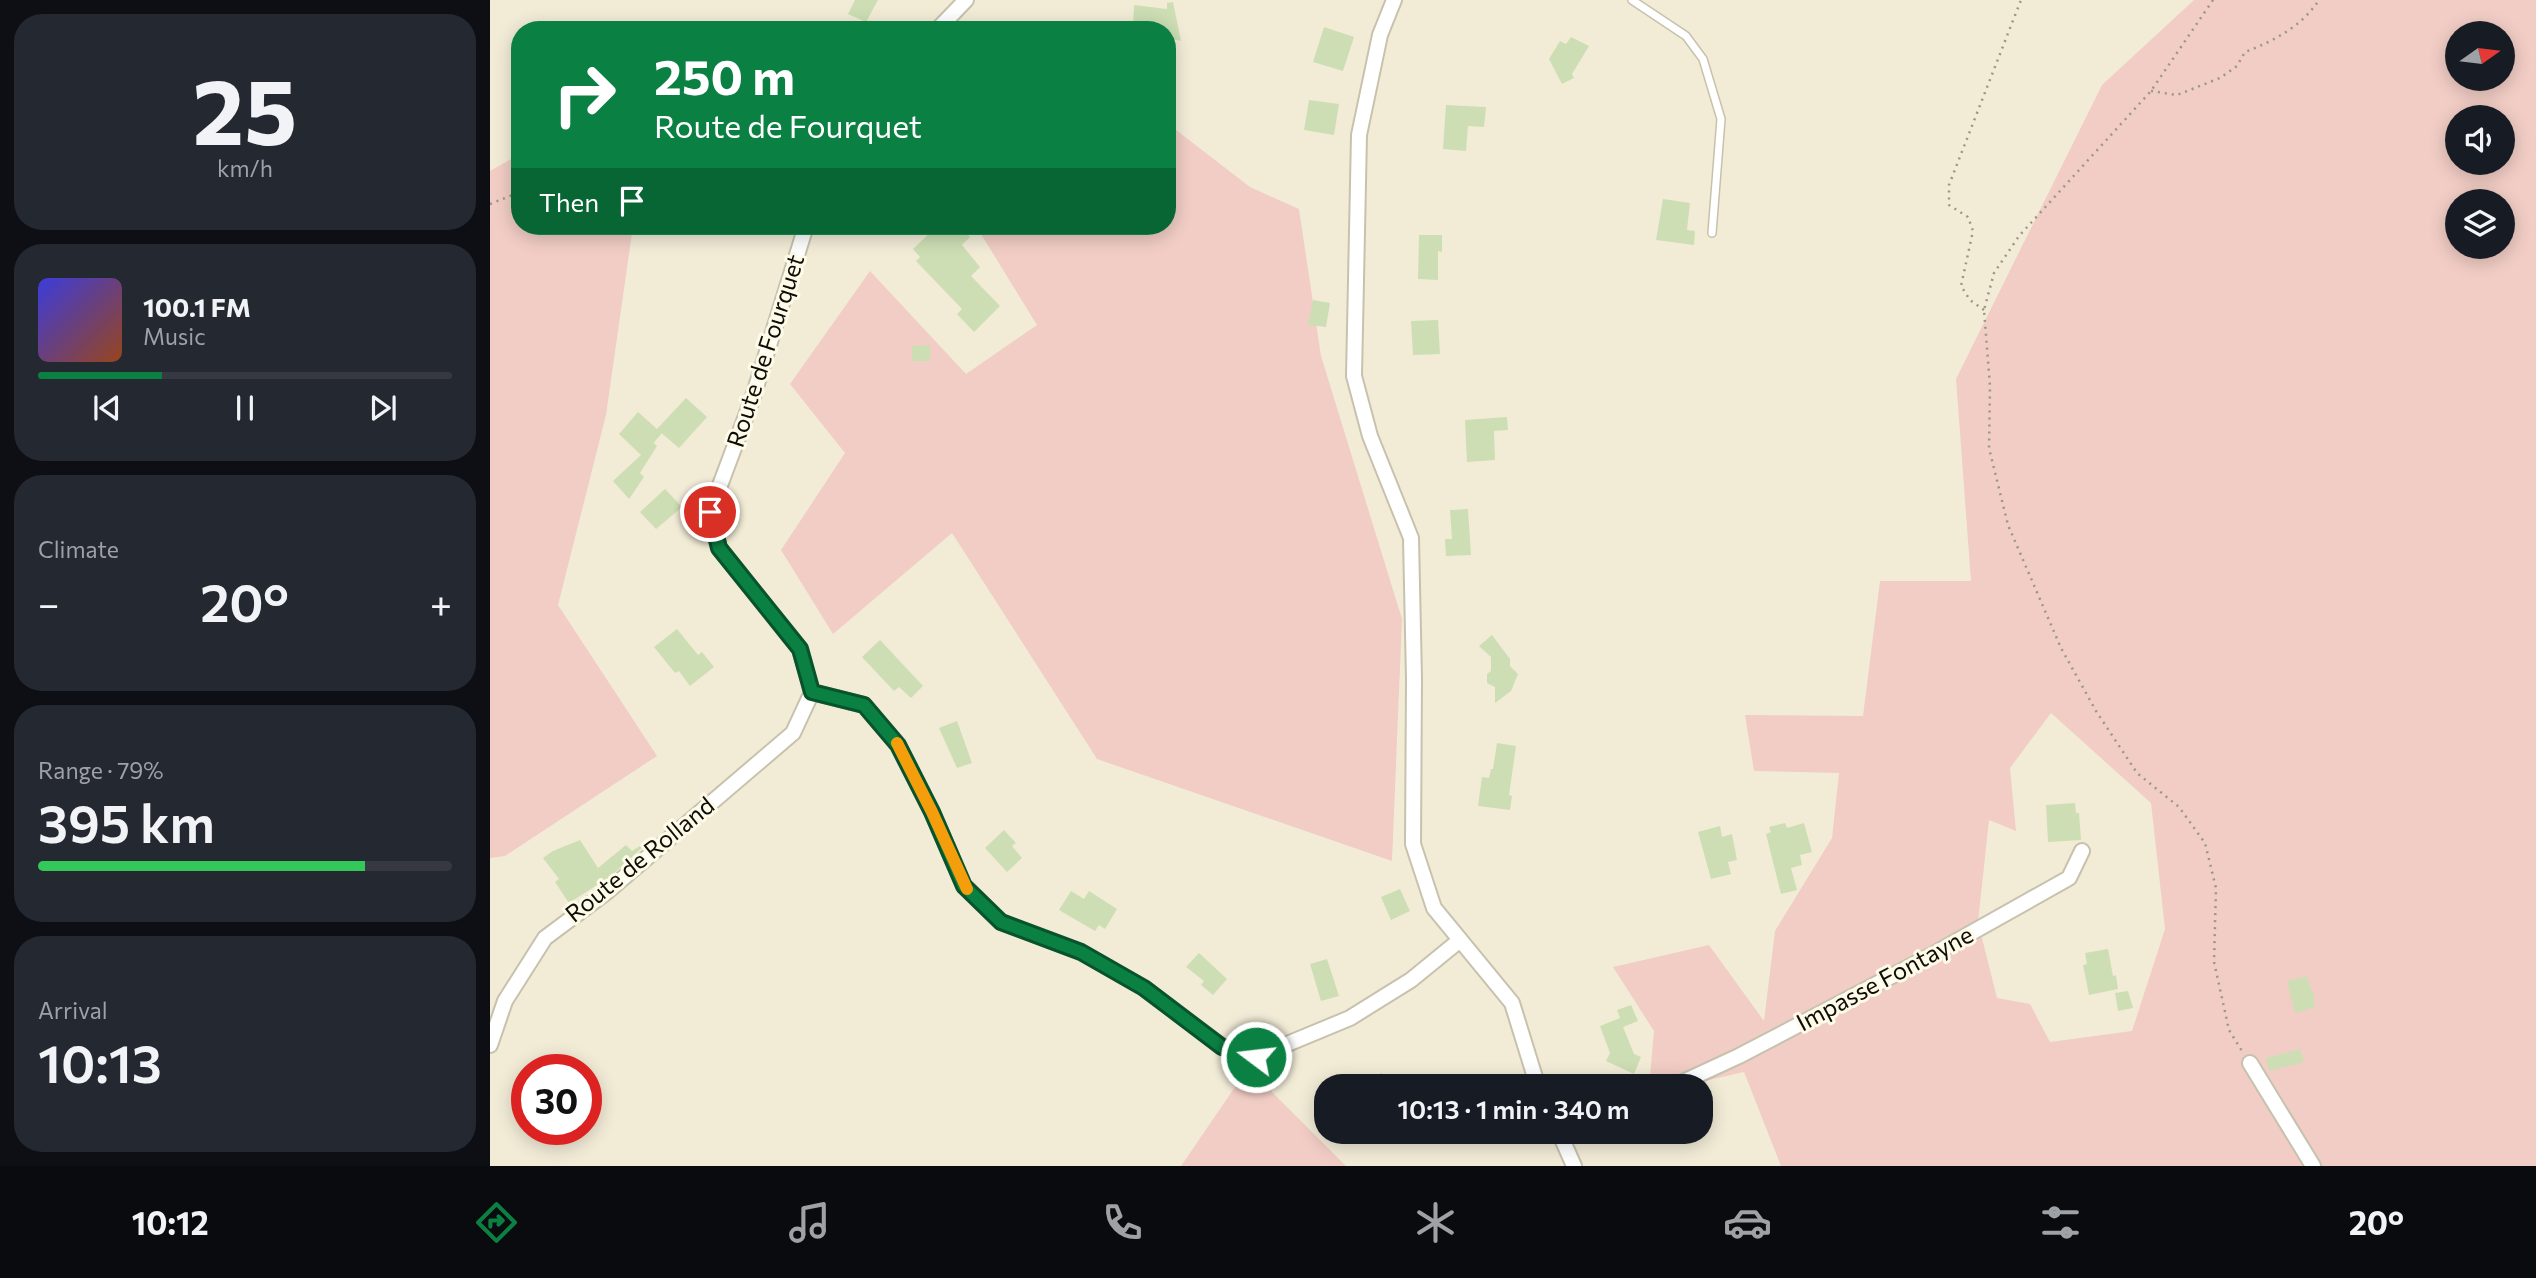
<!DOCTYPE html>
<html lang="en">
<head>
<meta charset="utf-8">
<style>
	body { margin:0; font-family:Commissioner,sans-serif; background:#242831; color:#f1f3f6; height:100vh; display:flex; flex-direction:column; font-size:26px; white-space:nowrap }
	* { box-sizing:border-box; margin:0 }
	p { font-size:23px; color:#9ea1a6 }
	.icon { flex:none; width:38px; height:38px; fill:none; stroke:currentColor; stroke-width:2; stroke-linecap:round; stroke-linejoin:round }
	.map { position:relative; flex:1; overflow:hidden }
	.panel { display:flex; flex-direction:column; gap:14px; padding:14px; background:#0d0f14; width:490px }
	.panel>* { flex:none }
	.banner { position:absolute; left:21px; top:21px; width:665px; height:214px; border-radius:28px; box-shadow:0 4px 18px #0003; background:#0b8043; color:#fff; overflow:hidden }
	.needle { width:46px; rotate:76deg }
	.tools { position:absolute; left:1955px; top:21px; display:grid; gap:14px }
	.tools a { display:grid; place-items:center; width:70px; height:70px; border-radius:50%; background:#171b24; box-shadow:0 4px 18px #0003; font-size:35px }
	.speed { position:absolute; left:21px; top:1054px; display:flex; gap:14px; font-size:35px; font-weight:700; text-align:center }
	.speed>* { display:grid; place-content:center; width:91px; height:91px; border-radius:50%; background:#171b24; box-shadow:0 4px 18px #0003; line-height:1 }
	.speed .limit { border:10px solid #d22; background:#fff; color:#111 }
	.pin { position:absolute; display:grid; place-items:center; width:60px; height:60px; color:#fff; margin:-30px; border:4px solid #fff; border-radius:50%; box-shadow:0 2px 7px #0007 }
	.me { position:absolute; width:77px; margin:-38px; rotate:285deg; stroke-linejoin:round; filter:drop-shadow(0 0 5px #0008) }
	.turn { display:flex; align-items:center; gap:24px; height:147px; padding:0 28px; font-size:32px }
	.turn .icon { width:91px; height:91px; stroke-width:2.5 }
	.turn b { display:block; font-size:49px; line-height:60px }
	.then { display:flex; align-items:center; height:66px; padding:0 28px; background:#0003; gap:14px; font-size:26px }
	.big { font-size:52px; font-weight:600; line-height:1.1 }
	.panel .card { flex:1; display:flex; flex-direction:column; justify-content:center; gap:10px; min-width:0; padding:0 24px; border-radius:28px; background:#242831 }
	.panel .dial { align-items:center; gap:0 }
	.dial b { font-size:91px; line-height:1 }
	.song { display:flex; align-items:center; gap:21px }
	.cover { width:84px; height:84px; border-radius:10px; background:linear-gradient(135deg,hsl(240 70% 55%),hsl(20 70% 35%)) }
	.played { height:7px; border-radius:4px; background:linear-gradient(90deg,#0b8043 30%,#363941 30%) }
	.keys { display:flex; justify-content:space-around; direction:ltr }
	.heat { display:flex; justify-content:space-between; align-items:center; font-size:38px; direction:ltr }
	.charge { height:10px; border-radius:5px; background:linear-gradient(90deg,#34c759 79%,#363941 0) }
	.trip { position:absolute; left:824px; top:1074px; width:399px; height:70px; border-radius:28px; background:#171b24; box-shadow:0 4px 18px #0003; font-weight:600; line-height:70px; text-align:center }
	.tab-bar { display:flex; height:112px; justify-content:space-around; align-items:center; background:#090b0e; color:#9ea1a6 }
	.tab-bar .icon { width:49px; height:49px }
	.tab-bar .selected { color:#0b8043 }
	.tab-bar b { font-size:32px; color:#f1f3f6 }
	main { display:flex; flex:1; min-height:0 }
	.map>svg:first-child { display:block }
</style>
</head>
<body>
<main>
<section class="panel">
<div class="card dial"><b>25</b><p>km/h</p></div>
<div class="card">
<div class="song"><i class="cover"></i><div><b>100.1 FM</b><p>Music</p></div></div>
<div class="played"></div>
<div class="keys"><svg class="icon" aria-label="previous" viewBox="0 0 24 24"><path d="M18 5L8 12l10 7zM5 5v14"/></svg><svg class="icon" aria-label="pause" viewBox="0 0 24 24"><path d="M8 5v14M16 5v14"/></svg><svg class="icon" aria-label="next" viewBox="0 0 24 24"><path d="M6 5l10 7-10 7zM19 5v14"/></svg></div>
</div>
<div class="card"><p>Climate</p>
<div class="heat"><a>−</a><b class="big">20°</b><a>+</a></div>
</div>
<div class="card"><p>Range · 79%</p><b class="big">395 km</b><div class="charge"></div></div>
<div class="card"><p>Arrival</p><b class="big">10:13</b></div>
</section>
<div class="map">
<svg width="2046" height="1166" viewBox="0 0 2046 1166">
	<rect width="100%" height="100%" fill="#f2ecd7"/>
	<g fill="#f1cdc5" fill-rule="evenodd">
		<path d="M1704,0H2046V1166H1291L1254,1072L1188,1087H1159L1164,1031L1123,967L1219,945L1274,1021L1285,931L1342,838L1349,773L1264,771L1255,715L1373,716L1390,581H1481L1466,379L1612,85ZM1967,33H2012V79H1967ZM1967,117H2012V163H1967ZM1967,201H2012V247H1967ZM1561,713L1661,803L1675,929L1642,1031L1560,1042L1540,1004L1507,998L1488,922L1499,820L1526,831L1520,768Z"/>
		<path d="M677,123L760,187L809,209L831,356L912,619L902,861L607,759L462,533L343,634L291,550L355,453L300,384L380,271L476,374L547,325L486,226H677Z"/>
		<path d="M30,154V226H143L116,415L68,605L167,756L15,856L0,858V171Z"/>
		<path d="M758,1068L856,1166H691Z"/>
	</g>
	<g fill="#cddeb4">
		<path d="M365,0H388L376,22L358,14Z"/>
		<path d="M683,2L691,41L677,38V30H643L644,5L677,9V3Z"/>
		<path d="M834,27L864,37L853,71L823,62Z"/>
		<path d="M1081,37L1099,46L1082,74L1084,78L1072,84L1059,59L1070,41L1076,44Z"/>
		<path d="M819,100L849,104L844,135L814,130Z"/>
		<path d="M956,105L996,107L994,127L978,126L976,151L953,149Z"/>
		<path d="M1173,199L1200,203L1197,230L1205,231L1204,245L1166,240Z"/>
		<path d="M447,226H470L480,237L472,245L490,267L481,276L510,306L484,332L467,314L472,309L426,261L430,257L423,249Z"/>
		<path d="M929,235H952V252L948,251V280L928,279Z"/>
		<path d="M823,300L840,303L836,327L818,325Z"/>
		<path d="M948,320L950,354L923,355L921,321Z"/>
		<path d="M440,345V361H422V346Z"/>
		<path d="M196,398L217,417L189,448L168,430L172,433L161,446L164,443L167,446L150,473L154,477L139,499L123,481L151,455L129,434L148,412L167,429Z"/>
		<path d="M1017,417L1018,430L1004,431L1005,460L977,462L975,420Z"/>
		<path d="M175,489L192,507L166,529L150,512Z"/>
		<path d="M978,509L981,555L956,556L955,539H962L960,510Z"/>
		<path d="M187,629L208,655L212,652L224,667L200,686L189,671L185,673L164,647Z"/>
		<path d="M1002,635L1020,659V666L1028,674L1021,691L1005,703V687L997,683V674L1001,671V657L989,646Z"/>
		<path d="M390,640L433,686L421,698L409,687L404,691L372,657Z"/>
		<path d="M467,721L482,763L467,768L449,728Z"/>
		<path d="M1007,743L1026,746L1019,795L1022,796L1020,810L988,806L992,777L999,778L1001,769H1003Z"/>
		<path d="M1585,803L1586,813H1589L1591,840L1558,842L1556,805Z"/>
		<path d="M1295,823L1297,828L1314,823L1322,852L1310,855L1312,865L1301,868L1307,890L1291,894L1276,834L1281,832L1279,827Z"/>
		<path d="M1230,826L1232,837L1242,834L1247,860L1238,862L1241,874L1221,879L1208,832Z"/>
		<path d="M514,830L526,843L522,846L532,858L517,872L495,848Z"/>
		<path d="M164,837L121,876L79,903L65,882L69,879L53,858L63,851L90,840L108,868L136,845L142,851Z"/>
		<path d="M910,889L920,911L901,920L891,897Z"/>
		<path d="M581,891L594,899L599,891L627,909L615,929L609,925L605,931L569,910Z"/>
		<path d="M1618,949L1623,976L1626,975L1628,989L1599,995L1593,965L1597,964L1595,953Z"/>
		<path d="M709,953L737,979L723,995L711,985L714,981L696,967Z"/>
		<path d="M837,959L849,996L831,1001L820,964Z"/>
		<path d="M1817,976L1821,991H1823L1825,1007L1805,1013L1797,981Z"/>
		<path d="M1638,991L1643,1008L1628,1011L1625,993Z"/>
		<path d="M1141,1005L1148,1021L1133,1027L1144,1054L1151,1057L1144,1074L1116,1061L1120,1053L1110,1026L1130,1018L1127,1010Z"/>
		<path d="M1810,1049L1814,1062L1779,1071L1776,1058Z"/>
		<path d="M890,1073L925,1085L924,1087H885Z"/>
	</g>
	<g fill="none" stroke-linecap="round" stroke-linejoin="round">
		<defs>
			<path id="service" d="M1142,0L1196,36L1213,59L1231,119L1222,233"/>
			<g id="minor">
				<path d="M904,0L890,35L869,135L864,376L880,436L921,538L924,679L923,844L944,908L1022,1003L1048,1087"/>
				<path d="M447,30L476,0"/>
				<path d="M316,226L262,400L220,512L229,548L310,649L322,692"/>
				<path d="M322,692L374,705L408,745L442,812L474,886L511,922L591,952L654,988L732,1047L766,1057L860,1018L921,980L970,940"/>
				<path d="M0,1045L15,1001L55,938L118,891L303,733L322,692"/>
				<path d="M1760,1063L1823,1166"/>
				<path d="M1182,1087L1249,1056L1440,956L1579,878L1592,851"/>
				<path d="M1069,1132L1084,1166"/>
			</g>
		</defs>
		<use href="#service" stroke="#c7c2ad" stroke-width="10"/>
		<use href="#minor" stroke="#c7c2ad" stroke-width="18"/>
		<g stroke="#9b9787" stroke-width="2.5" stroke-dasharray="2 5" stroke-linecap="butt">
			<path d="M1723,0L1661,91L1529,236L1504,273L1494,310L1500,386L1499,448L1518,525L1571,648L1606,711L1647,773L1689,807L1715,843L1726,888L1724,962L1739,1030L1752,1051"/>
			<path d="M1661,91L1687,95L1730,78L1747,66L1755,52C1784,41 1812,26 1829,0"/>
			<path d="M0,204L30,192"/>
			<path d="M1494,310L1480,300L1471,286L1483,231L1478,217L1459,205V185L1531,0"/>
		</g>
		<use href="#service" stroke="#fff" stroke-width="7"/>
		<use href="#minor" stroke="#fff" stroke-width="14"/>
	</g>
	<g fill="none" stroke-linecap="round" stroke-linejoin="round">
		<defs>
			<path id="route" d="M220,512L229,548L310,649L322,692L374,705L408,745L442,812L474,886L511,922L591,952L654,988L732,1047L766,1057"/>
		</defs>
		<use href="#route" stroke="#07532c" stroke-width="18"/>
		<use href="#route" stroke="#0b8043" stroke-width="12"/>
		<path stroke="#f59e0b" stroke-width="12" d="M407,743L442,812L477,889"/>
	</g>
	<g text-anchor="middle" stroke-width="6" stroke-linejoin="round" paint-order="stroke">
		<g font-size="24" fill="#0e0c06" stroke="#fefae8">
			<text transform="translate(276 351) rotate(-72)" y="8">Route de Fourquet</text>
			<text transform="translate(150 860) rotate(-39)" y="8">Route de Rolland</text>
			<text transform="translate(1395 979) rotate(-28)" y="8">Impasse Fontayne</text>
		</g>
	</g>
</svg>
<div class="tools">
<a><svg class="needle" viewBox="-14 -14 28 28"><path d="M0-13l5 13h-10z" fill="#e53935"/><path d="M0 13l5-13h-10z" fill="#9ea1a6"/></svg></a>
<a><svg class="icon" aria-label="sound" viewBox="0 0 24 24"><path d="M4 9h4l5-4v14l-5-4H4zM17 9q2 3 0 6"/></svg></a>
<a><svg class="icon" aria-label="layers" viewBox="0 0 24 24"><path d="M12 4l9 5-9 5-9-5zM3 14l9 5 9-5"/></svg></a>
</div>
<div class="speed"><div class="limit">30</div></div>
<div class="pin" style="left:220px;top:512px;background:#d93025"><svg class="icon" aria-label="arrive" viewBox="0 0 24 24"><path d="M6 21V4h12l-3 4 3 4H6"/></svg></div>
<svg class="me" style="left:766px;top:1057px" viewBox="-20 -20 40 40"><circle r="17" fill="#0b8043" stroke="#fff" stroke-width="3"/><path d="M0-11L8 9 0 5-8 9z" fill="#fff"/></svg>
<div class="trip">10:13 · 1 min · 340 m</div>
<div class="banner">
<div class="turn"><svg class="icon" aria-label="right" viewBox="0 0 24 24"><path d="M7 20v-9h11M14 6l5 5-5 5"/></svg><div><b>250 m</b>Route de Fourquet</div></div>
<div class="then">Then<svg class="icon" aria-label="arrive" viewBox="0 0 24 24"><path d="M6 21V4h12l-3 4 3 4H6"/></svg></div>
</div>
</div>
</main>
<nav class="tab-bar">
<b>10:12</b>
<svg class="icon selected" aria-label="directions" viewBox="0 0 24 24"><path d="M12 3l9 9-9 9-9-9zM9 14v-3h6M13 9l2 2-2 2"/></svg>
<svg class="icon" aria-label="music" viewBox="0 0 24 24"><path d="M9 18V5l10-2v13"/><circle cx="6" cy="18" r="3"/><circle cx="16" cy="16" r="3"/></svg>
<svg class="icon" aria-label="phone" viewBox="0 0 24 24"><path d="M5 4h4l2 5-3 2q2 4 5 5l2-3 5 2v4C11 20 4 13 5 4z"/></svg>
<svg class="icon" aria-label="climate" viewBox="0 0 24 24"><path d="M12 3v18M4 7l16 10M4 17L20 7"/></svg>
<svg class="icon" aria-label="car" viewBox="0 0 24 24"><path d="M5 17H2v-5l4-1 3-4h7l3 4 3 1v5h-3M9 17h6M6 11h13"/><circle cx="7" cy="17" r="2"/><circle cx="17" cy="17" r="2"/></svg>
<svg class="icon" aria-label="filters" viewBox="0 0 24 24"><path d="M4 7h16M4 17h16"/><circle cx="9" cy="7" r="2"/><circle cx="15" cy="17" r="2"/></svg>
<b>20°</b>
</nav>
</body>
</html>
